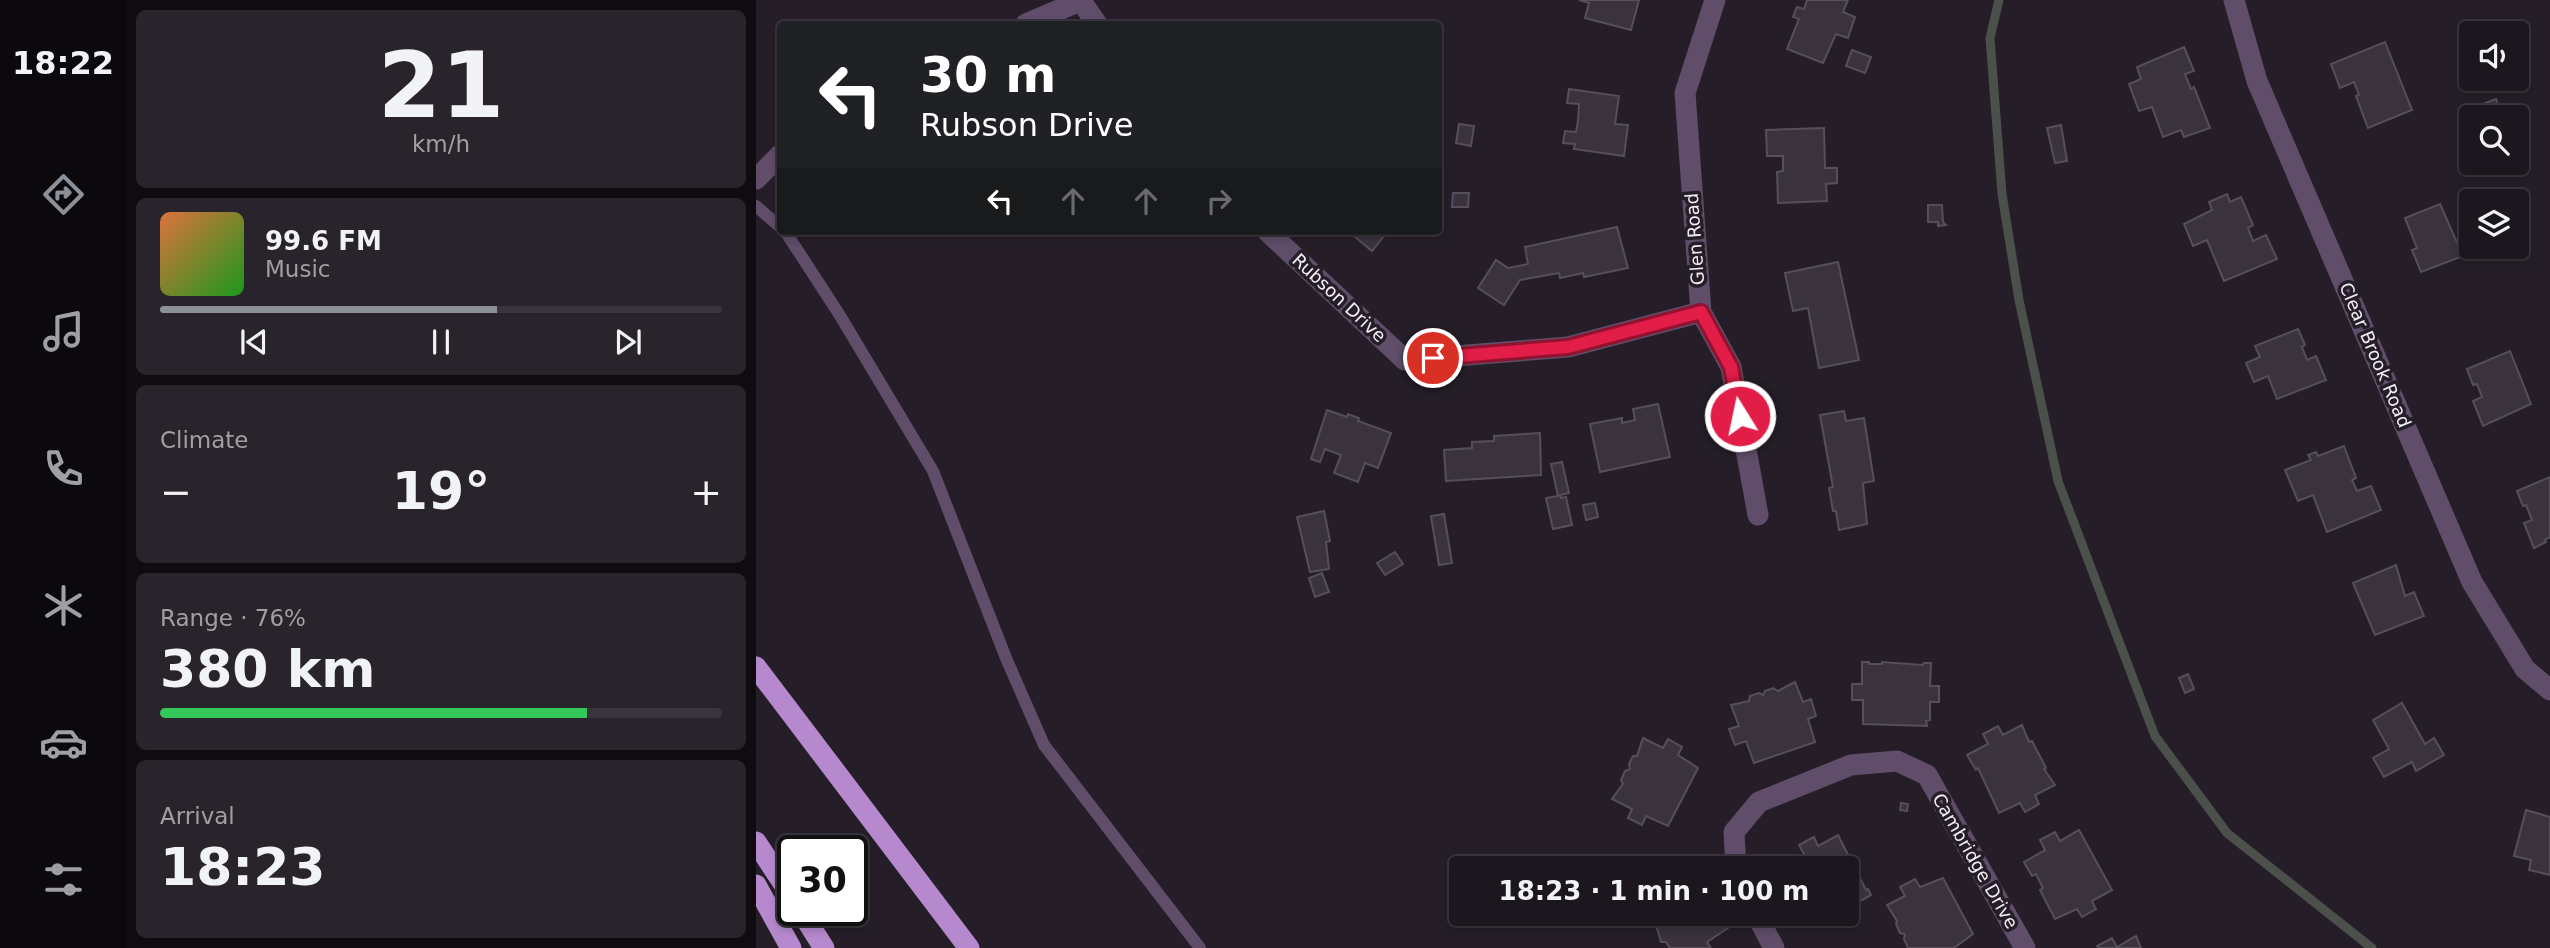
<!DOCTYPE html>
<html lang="en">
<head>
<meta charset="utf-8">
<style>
	body { margin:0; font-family:"DejaVu Sans",sans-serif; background:#29232b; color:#f1f3f6; height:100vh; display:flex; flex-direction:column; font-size:26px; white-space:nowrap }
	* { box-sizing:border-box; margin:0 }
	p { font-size:23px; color:#a09fa4 }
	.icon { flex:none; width:38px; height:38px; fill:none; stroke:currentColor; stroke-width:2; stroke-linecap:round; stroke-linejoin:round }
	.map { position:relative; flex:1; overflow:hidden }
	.details { display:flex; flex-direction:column; gap:10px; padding:10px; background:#0f0c10; width:630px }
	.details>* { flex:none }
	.hud { position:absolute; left:21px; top:21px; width:665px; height:214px; border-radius:7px; box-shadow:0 4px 10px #0003,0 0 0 2px #3a353c; background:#202124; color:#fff; overflow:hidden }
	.controls { position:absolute; left:1703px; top:21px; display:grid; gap:14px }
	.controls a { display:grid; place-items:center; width:70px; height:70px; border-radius:7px; background:#1c161e; box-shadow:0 4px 10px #0003,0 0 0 2px #3a353c; font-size:35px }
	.speed { position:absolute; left:21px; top:835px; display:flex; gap:14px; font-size:35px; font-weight:700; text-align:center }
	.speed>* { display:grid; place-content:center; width:91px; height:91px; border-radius:50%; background:#1c161e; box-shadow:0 4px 10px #0003,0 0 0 2px #3a353c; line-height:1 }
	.speed .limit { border:4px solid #111; border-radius:10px; background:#fff; color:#111 }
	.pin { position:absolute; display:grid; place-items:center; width:60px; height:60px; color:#fff; margin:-30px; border:4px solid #fff; border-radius:50%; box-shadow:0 2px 7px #0007 }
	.me { position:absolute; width:77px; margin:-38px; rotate:350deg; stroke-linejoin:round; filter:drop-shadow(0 0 5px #0008) }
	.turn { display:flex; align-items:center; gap:24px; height:147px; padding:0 28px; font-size:32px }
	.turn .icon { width:91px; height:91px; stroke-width:2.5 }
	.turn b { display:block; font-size:49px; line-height:60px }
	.lanes { display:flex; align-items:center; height:66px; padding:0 28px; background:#0003; justify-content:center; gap:35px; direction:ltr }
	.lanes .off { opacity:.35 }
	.big { font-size:52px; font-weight:700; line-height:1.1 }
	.details .tile { flex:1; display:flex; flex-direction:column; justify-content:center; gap:10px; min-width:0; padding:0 24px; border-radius:10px; background:#29232b }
	.details .dial { align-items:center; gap:0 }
	.dial b { font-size:91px; line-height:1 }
	.song { display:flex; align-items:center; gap:21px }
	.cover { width:84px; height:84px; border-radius:10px; background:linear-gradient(135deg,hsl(20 70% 55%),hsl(120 70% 35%)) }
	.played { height:7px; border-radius:4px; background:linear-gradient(90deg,#8c9099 60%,#3a353c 60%) }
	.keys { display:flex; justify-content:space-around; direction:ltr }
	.heat { display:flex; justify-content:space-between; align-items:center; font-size:38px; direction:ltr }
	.charge { height:10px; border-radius:5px; background:linear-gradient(90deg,#34c759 76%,#3a353c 0) }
	.trip { position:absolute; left:693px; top:856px; width:410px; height:70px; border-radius:7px; background:#1c161e; box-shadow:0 4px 10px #0003,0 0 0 2px #3a353c; font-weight:700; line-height:70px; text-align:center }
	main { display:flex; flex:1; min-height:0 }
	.dock { display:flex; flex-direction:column; width:126px; justify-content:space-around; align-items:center; background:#0b090c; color:#a09fa4 }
	.dock .icon { width:49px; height:49px }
	.dock .selected { color:#8c9099 }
	.dock b { font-size:32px; color:#f1f3f6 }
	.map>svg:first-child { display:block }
</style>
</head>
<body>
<main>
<nav class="dock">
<b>18:22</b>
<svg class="icon selected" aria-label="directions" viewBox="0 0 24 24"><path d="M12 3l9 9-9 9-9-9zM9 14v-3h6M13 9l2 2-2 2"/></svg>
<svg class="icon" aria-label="music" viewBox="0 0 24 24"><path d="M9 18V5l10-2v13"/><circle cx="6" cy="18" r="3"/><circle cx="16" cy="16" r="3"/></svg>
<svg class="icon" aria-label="phone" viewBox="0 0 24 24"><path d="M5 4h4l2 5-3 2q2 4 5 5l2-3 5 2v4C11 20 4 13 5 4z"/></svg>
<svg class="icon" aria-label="climate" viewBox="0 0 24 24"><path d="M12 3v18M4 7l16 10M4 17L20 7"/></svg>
<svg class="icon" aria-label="car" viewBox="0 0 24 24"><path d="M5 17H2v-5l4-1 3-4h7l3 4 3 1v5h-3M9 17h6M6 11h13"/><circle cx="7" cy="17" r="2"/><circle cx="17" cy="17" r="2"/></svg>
<svg class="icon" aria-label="filters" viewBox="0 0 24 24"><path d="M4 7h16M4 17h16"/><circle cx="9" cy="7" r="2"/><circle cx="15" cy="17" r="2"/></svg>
</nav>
<section class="details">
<div class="tile dial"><b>21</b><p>km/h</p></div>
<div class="tile">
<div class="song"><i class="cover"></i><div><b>99.6 FM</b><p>Music</p></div></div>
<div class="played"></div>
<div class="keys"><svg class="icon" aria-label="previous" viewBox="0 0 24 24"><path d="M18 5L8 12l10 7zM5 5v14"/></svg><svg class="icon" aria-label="pause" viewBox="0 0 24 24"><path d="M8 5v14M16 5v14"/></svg><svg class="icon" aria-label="next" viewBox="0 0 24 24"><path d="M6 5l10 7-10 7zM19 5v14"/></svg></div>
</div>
<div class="tile"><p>Climate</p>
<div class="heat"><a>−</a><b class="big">19°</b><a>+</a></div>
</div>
<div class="tile"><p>Range · 76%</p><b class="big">380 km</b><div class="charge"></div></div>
<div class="tile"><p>Arrival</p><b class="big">18:23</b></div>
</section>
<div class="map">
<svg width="1794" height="948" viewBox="0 0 1794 948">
	<rect width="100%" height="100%" fill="#251e28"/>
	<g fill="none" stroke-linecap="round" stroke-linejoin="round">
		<path stroke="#4c504a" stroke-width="9" d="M1243,0L1234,38L1246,194L1263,300L1302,481L1399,736L1471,833L1616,948"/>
	</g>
	<g fill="#3a333e" stroke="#564e5a" stroke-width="2">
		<path d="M823,0H883L875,30L829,18L833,3Z"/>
		<path d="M1051,0H1092L1087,12L1099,17L1092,38L1080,34L1067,63L1031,49L1043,19L1037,17L1041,7L1048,9Z"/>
		<path d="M1629,42L1656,110L1612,128L1600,96L1603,95L1598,82L1584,88L1575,64Z"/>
		<path d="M1428,47L1438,71L1429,74L1435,89L1438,87L1454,128L1428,137L1425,130L1407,137L1396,107L1383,111L1373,84L1385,79L1381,67Z"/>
		<path d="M1096,50L1115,57L1109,73L1090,66Z"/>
		<path d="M813,89L863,96L859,124L872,125L868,156L818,149L819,144L807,143L809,131L820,132L822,121L823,104L811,103Z"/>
		<path d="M1740,99L1745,115L1734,117L1729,103Z"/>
		<path d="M703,124L718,126L715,146L700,143Z"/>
		<path d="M1305,125L1311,161L1299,163L1291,128Z"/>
		<path d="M1068,128L1069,168H1081V183L1070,184L1071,201L1022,203L1021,172L1027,171V156H1011L1010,130Z"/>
		<path d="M697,193H713L712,207H696Z"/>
		<path d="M1471,194L1474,202L1485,197L1497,225L1492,228L1497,241L1510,235L1521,259L1468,281L1451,240L1437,246L1428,224L1456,210L1453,202Z"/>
		<path d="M1684,204L1707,256L1665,272L1656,250L1661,248L1649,218Z"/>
		<path d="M1172,205H1186L1187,222L1190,225L1182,226V222H1172Z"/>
		<path d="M861,227L872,268L828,277L827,273L804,278L803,273L764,280L748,305L722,288L740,260L752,268L772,264L769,247Z"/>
		<path d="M592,231H632L616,251Z"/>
		<path d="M1082,262L1103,360L1063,368L1052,308L1037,311L1029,273Z"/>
		<path d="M1542,329L1549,345L1546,347L1551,360L1560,356L1570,380L1521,399L1512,376L1498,382L1490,363L1504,357L1499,346Z"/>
		<path d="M1754,351L1775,404L1727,426L1717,401L1726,397L1721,384L1717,385L1711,369Z"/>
		<path d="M902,404L914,457L844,472L834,424L866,418V423L879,420L877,409Z"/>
		<path d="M571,410L591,417L592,414L603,418L602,421L635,433L622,468L609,463L602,482L578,473L585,455L569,449L564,462L555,459Z"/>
		<path d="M1088,411L1090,421L1108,418L1118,481L1107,483L1111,524L1083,530L1080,511H1077L1073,488L1077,487L1064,415Z"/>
		<path d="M784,433L785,475L690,481L688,450L716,448V442L738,441V436Z"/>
		<path d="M1588,446L1600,478L1596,480L1601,491L1615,486L1625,510L1571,532L1557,495L1542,501L1529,470L1555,460L1552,455L1560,452L1562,456Z"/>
		<path d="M806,462L813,493L804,495L805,498L810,497L816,525L797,529L790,498L802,496L795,464Z"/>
		<path d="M1794,477V537L1789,540L1790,542L1778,548L1768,523L1776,520L1770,505L1767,506L1761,491Z"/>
		<path d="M839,503L842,517L830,520L827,505Z"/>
		<path d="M568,511L574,541L570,542L573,569L554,572L541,517Z"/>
		<path d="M688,514L696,563L683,565L675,516Z"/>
		<path d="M639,552L647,564L629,575L621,563Z"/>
		<path d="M1640,565L1649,596L1658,592L1668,616L1619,635L1597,583Z"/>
		<path d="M566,573L573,592L559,597L553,578Z"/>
		<path d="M1106,662H1113V664H1126V662L1167,665L1168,663H1175L1174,686H1183V702H1174V720L1170,721L1171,726L1107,724V700H1096V684H1106Z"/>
		<path d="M1432,674L1438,689L1429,693L1423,678Z"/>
		<path d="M1039,682L1047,702L1055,699L1060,716L1052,719L1059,742L998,763L990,741L979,745L973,729L983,726L975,705L993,701L994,696L1003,693L1007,695L1009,691L1017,688L1022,691Z"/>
		<path d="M1646,703L1669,744L1678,738L1688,755L1660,771L1656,762L1628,777L1617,758L1633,749L1617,720Z"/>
		<path d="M1266,725L1273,742L1276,741L1290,768L1288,769L1299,785L1279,795L1283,804L1269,812L1264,803L1243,813L1222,768L1220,770L1211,755L1232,744L1227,734L1242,726L1247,735Z"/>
		<path d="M887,738L907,748L912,739L926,747L922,755L942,768L912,826L890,816L886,825L872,818L876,809L856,799L867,784L865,780L869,771L874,769L873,764L877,756H881Z"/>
		<path d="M1145,803L1152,804L1151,811L1144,810Z"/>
		<path d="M1770,810L1794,817V875L1773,870L1775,860L1758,856Z"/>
		<path d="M1323,830L1356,890L1336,901L1340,909L1326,917L1321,909L1299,919L1284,890L1287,888L1280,874L1276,876L1268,862L1289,850L1284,840L1299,832L1304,841Z"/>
		<path d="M1082,835L1110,890L1112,889L1115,895L1095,906L1099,915L1085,922L1081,914H1090V868L1028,866L1049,856L1043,845L1058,837L1062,846Z"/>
		<path d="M1187,878L1217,934L1198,948H1152L1148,939L1149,934L1144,933L1140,924L1141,921L1131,905L1149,896L1144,887L1159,879L1164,887Z"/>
		<path d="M895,914H964L972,928L951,942L955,948H914L910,942H905L901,928L894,920Z"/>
		<path d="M1053,914H1081L1059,924Z"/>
		<path d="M1380,936L1385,948H1343L1341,946L1356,938L1361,947Z"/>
	</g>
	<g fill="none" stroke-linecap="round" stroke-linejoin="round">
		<g stroke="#5f4d69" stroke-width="12">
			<path d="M0,206L24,227"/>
			<path d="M29,231L83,314L177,471L250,658L288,745L444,948"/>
		</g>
		<g stroke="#5f4d69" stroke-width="21">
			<path d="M959,0L929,93L945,312L975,367L1002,515"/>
			<path d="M1478,0L1501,81L1716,582L1769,669L1794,690"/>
			<path d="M325,1L341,24"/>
			<path d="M270,24L326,0"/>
			<path d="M0,179L24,155"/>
			<path d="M511,231L649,360L812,347L945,312"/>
			<path d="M980,868L978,832L1003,802L1095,765L1141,761L1171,775L1269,948"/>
			<path d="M1000,914L1018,948"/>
		</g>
		<g stroke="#b689ce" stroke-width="21">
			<path d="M0,667L213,948"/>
			<path d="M0,842L37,898"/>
			<path d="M0,885L35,948"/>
			<path d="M44,910L68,948"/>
		</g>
	</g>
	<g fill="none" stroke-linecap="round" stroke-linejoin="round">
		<defs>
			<path id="route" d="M677,358L812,347L945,312L975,367L984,416"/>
		</defs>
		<use href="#route" stroke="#92132f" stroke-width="18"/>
		<use href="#route" stroke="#e11d48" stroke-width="12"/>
	</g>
	<g text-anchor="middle" stroke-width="7" stroke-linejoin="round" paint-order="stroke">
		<g font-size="18" fill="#f3eef5" stroke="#251e28">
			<text transform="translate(939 239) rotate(-94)" y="6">Glen Road</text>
			<text transform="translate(583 298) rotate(43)" y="6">Rubson Drive</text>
			<text transform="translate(1619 355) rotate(67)" y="6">Clear Brook Road</text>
			<text transform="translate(1219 861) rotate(60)" y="6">Cambridge Drive</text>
		</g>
	</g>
</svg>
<div class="controls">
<a><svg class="icon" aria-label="sound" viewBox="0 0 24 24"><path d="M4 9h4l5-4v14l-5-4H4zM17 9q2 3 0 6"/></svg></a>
<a><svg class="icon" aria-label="search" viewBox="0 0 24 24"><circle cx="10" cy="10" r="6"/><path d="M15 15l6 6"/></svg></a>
<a><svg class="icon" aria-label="layers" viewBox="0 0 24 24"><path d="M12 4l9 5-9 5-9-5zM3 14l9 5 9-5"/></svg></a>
</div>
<div class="speed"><div class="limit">30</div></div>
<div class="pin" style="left:677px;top:358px;background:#d93025"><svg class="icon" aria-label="arrive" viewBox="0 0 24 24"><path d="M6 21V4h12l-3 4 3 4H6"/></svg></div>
<svg class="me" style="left:984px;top:416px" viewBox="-20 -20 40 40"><circle r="17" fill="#e11d48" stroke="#fff" stroke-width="3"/><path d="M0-11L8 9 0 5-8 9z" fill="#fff"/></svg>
<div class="trip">18:23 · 1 min · 100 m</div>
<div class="hud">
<div class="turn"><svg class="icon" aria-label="left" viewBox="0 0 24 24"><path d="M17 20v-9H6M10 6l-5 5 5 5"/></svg><div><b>30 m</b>Rubson Drive</div></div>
<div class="lanes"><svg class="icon" aria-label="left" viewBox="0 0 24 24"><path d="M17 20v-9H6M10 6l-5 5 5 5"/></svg><svg class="icon off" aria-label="ahead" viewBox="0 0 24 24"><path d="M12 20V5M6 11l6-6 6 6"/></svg><svg class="icon off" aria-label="ahead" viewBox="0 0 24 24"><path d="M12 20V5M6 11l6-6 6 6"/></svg><svg class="icon off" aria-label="right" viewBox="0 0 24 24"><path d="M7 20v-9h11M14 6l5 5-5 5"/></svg></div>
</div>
</div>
</main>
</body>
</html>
